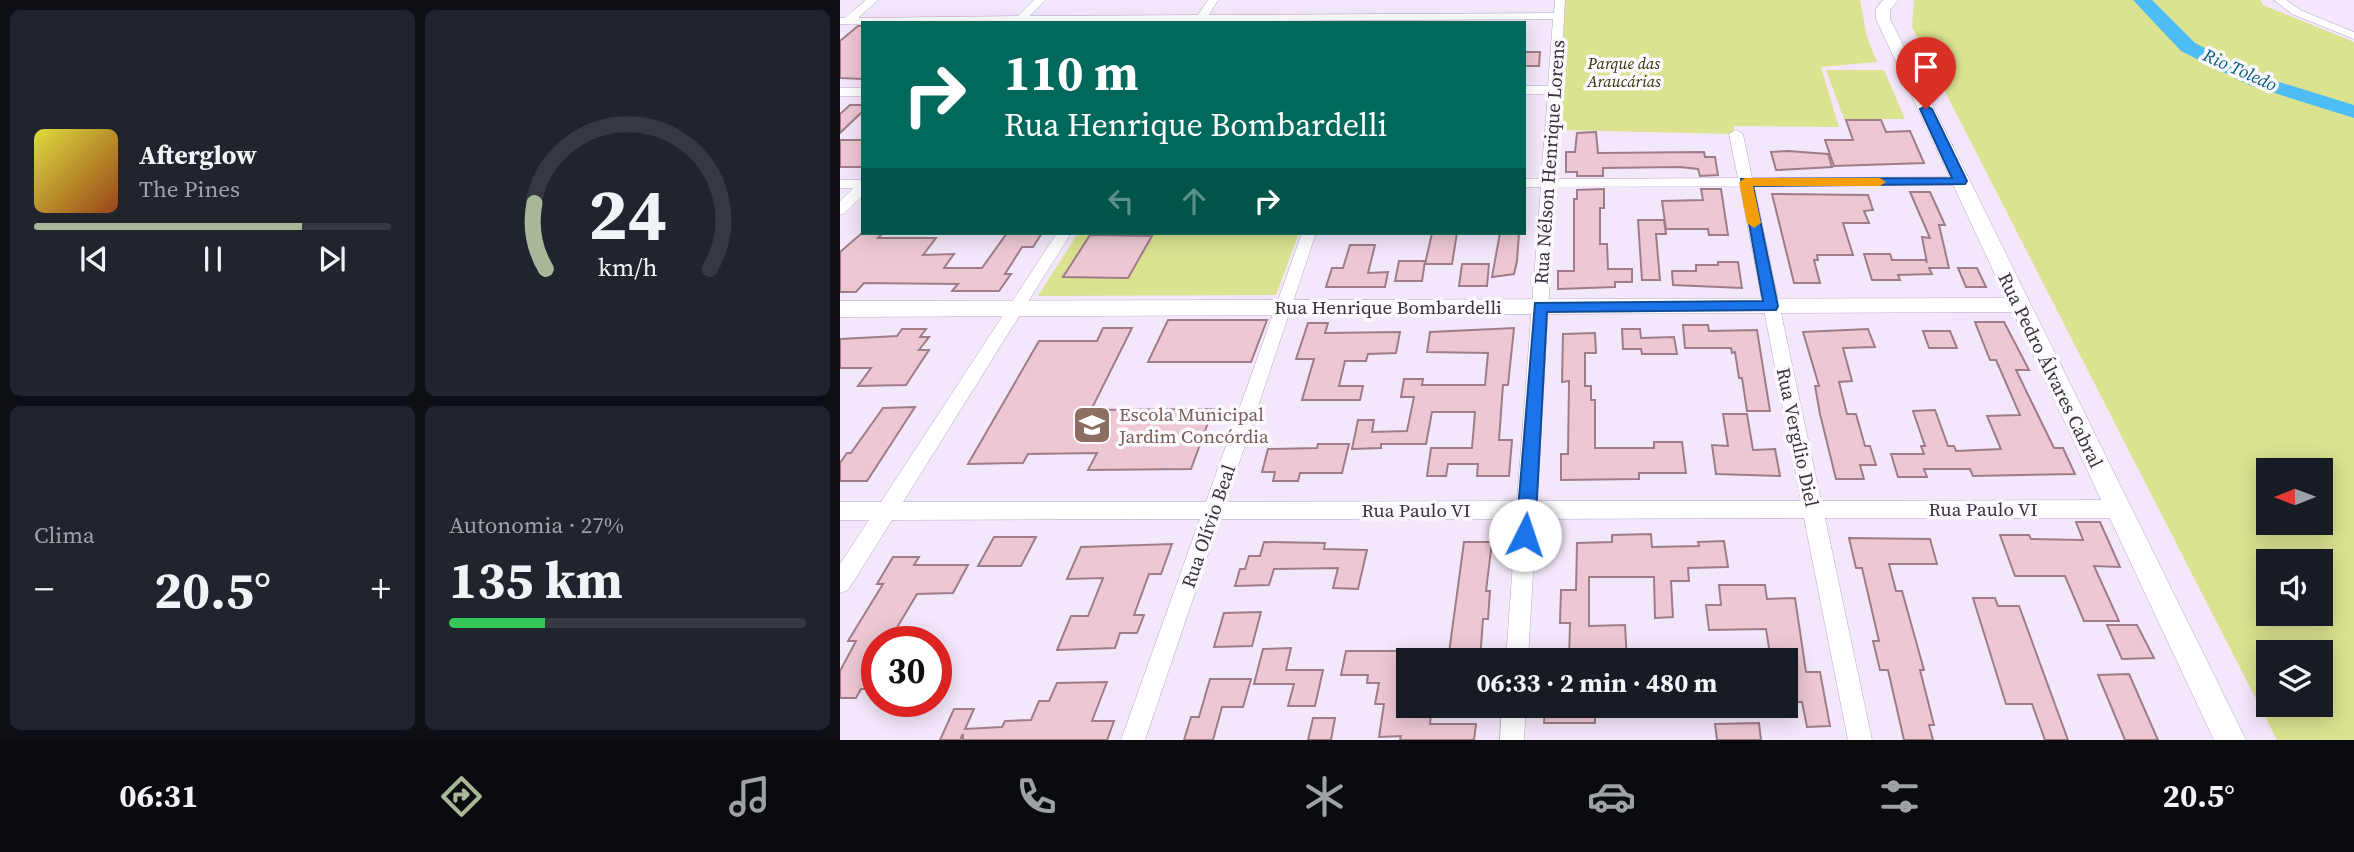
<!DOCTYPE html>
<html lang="pt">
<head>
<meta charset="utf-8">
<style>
	body { margin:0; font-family:"Source Serif 4",serif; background:#20242c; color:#f1f3f6; height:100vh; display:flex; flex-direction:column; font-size:26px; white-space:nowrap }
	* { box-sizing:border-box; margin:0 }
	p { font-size:23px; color:#9ea1a6 }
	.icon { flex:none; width:38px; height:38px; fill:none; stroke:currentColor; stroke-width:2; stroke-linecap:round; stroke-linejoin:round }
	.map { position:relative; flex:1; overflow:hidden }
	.drawer { display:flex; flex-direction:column; gap:10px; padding:10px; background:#0d0f14; width:840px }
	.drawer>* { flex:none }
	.hud { position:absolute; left:21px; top:21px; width:665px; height:214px; border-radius:0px; box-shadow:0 4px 18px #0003; background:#00695c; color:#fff; overflow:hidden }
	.needle { width:46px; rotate:269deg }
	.buttons { position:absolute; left:1416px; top:458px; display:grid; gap:14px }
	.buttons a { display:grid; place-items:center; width:77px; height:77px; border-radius:0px; background:#171b24; box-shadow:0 4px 18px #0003; font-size:35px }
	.speed { position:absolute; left:21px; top:626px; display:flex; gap:14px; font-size:35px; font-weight:700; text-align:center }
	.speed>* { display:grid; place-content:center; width:91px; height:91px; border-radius:50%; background:#171b24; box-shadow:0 4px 18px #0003; line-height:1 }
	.speed .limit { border:10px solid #d22; background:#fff; color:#111 }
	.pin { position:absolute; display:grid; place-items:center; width:60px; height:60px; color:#fff; margin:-72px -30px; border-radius:50% 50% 50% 0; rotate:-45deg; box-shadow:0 0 7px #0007 }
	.pin .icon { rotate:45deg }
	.me { position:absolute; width:77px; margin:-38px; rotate:4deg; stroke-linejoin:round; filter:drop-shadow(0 0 5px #0008) }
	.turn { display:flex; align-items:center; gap:24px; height:147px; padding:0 28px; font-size:32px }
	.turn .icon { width:91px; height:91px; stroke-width:2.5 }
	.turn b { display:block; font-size:49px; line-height:60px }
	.lanes { display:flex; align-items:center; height:66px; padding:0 28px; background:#0003; justify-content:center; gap:35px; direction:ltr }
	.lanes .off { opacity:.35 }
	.big { font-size:52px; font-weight:700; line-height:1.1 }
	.drawer .tile { flex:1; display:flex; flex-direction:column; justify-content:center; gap:10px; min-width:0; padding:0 24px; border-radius:10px; background:#20242c }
	.drawer .dial { align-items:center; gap:0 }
	.dial svg { height:182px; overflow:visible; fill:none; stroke:#363941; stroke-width:7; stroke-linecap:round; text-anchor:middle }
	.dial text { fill:#f1f3f6; stroke:none }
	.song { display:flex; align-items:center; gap:21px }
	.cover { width:84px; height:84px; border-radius:10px; background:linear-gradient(135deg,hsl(60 70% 55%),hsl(20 70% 35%)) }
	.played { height:7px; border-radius:4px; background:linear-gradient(90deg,#a7b798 75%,#363941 75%) }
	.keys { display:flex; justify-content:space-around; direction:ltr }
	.heat { display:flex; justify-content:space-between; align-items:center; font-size:38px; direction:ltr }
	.charge { height:10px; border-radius:5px; background:linear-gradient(90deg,#34c759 27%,#363941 0) }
	.drawer .tiles { flex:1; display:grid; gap:10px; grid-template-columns:repeat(2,1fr) }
	.trip { position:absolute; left:556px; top:648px; width:402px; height:70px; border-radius:0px; background:#171b24; box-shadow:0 4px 18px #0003; font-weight:700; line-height:70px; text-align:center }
	.tab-bar { display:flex; height:112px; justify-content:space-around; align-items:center; background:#090b0e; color:#9ea1a6 }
	.tab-bar .icon { width:49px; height:49px }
	.tab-bar .on { color:#a7b798 }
	.tab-bar b { font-size:32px; color:#f1f3f6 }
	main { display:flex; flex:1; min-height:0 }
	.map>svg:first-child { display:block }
</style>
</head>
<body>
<main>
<section class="drawer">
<div class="tiles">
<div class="tile">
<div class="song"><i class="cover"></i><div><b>Afterglow</b><p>The Pines</p></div></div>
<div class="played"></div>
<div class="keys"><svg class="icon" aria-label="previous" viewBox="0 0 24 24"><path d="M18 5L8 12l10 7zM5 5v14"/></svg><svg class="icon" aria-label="pause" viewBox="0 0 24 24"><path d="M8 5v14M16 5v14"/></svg><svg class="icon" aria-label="next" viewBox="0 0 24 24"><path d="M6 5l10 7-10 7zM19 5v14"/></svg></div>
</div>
<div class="tile dial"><svg viewBox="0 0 100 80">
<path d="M14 69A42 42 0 1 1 86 69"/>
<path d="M14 69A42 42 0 0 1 9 40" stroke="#a7b798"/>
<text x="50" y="56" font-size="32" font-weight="700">24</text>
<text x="50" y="72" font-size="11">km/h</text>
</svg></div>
<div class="tile"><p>Clima</p>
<div class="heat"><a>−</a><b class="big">20.5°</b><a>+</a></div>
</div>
<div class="tile"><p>Autonomia · 27%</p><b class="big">135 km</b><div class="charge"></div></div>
</div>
</section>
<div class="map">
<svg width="1514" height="740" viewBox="0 0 1514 740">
	<rect width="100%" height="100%" fill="#f3e8fb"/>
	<g fill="#dbe290" fill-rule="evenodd">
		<path d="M725,0H1020L1027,37L1037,62L981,67L999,127L894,126V134L720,130Z"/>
		<path d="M1074,0H1420L1423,5L1514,42V740H1437L1072,27ZM1428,471H1480V523H1428ZM1428,562H1480V614H1428ZM1428,653H1480V705H1428Z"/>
		<path d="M986,70H1044L1065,119H1004Z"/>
		<path d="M238,233H459L436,295L198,296Z"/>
	</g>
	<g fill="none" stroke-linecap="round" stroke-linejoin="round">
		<path fill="#4ebcf5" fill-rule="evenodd" d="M1293,0H1312L1355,43L1423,77L1514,105V118L1409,85L1341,51Z"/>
	</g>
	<g fill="#edc8d3" stroke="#9f7d88" stroke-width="2">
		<path d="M18,26H23V79L0,78V41Z"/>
		<path d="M684,52H700L699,66H684Z"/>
		<path d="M10,105H23V111L0,133V114Z"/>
		<path d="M1006,120H1041L1046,132L1070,131L1084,163L994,166L985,140H1013Z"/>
		<path d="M756,132L758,153L864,152L865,157H875L878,175L860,176L858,169L840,167L763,168V176H737V172H726V152H735L737,133Z"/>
		<rect x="0" y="140" width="23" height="27"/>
		<path d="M948,151L988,154L992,167L936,170L931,152Z"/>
		<path d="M764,189V208H760V244H767L768,269H792V282H775V287L718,289V271H734V199H737V190Z"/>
		<path d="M861,189H881L888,235H869L868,229H826L822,201L863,200Z"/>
		<path d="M1070,192H1090L1105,225H1099L1109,268H1089L1092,274L1058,275L1060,280H1032L1024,254H1050L1052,260H1086L1087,263L1082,237L1090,238Z"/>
		<path d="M932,194L1028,195L1033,210L1024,211L1029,223H1003L1013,255H977L978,260H974L980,283H954Z"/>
		<path d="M798,220H824L826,234H816L820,280H802Z"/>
		<path d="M22,233H43L38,238H96L83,255L114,254L104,268H142L167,233H202L193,247H182L165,274H171L159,291H112L118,284L24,283L16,292H0V252Z"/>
		<path d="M592,233H617L612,264H585Z"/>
		<path d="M660,233H679L677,261L674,274L652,277Z"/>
		<path d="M250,235L312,236L288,278L223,277Z"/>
		<path d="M510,245H535L528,273L548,272L545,287H486L492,268H503Z"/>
		<path d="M559,261H585L582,281H555Z"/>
		<path d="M878,262H898L902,288L833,285L832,271H856V265H878Z"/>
		<path d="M622,264H649L647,286H619Z"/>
		<path d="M1118,268H1137L1146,287H1126Z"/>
		<path d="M328,320H427L411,362H308Z"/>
		<path d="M1135,322H1164L1189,370H1176L1214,448H1223L1235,474L1133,476L1130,469H1084L1087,477H1058L1051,454H1084L1081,446H1085L1073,411L1095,410L1108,446H1114L1116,451L1161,449L1147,416L1180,415L1156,360H1150Z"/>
		<path d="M468,323H488L485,333L560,332L556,353L528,354L526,361H505L499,386H523L520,400H462L474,359H456Z"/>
		<path d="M843,325H868L869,331L917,330L930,411H907L902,378H899L895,352L892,353L891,348H845Z"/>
		<path d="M263,328H292L251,410L373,409L351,469L248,470L257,453L188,454L183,463L128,464L199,341H257Z"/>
		<path d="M674,328L668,385H663L659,440H672L669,476H637L638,464H608L606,476H587L591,448H632L635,412H592L586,444H541V448L512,449L518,420H534L532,432L567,431L574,397H561L564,379H583L582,385H645L648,353L587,352L590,332Z"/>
		<path d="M62,329H86L80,337H89L79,350H89L66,385L18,386L31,368H0V339L57,336Z"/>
		<path d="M782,329H800L801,338L834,337L837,354H802L801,349H783Z"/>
		<path d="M1028,329L1035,347L1003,348L1012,381L999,382L1007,414H1016L1025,446H1030L1036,465H1020L1024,479H996L980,414L975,386H979L963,332Z"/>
		<path d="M1083,331H1110L1117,348H1089Z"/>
		<path d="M755,333L756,353H745V386H751V400H755V448H814V442H842L846,473H799V479L721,480V454H728L729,381L722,382L723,334Z"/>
		<path d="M75,407L27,481H0V463L7,453H11L43,408Z"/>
		<path d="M883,414H907L913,450L935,449L940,476L876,474L872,445L888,446Z"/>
		<path d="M478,444H509L502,473H460L458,481H433L435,472H422L428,449L477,448Z"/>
		<path d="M1236,522H1260L1280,567L1254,566L1279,621H1244L1225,576H1175L1160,535H1189L1191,539L1243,540Z"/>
		<path d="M811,534L812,547L859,546L858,542L884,541L888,567L848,568L849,581H831L833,617L815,618L814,577H749V626L785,625L787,660H729L730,623H720L721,590H736L737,543L772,542V535Z"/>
		<path d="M154,537H196L181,566H138Z"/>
		<path d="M1009,538L1090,539L1097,564H1049L1056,591H1062L1084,670H1080L1094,725H1089L1093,740H1064L1048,670H1040L1033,641H1039L1022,568H1016Z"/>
		<path d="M424,542L485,543L484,549L527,550L518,589L493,588L498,568L434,569L429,585L395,586L400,569H405L409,556H420Z"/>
		<path d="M624,542H652L646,591H650L648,619H643L640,660H608Z"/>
		<path d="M332,544L321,574H309L294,615H304L297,633H280L275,648L217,650L231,616H248L263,578L227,579L241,547Z"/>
		<path d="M53,557H79L74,565H128L113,593L77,594L49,641L37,642L22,670L37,669L27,689H21L16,698H0V671L16,641H8L43,584H37Z"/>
		<path d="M879,585H925L927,599L955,598L966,672H980L990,726L967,727L962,702H947V660H931L926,629L869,630L866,605H881Z"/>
		<path d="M1133,598H1155L1158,606H1179L1228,740H1205L1192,704H1166Z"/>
		<path d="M421,612L412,646L374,647L384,613Z"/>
		<path d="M1267,625H1297L1314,658L1282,659Z"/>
		<path d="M451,648L446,670H483L475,706H448L454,684H414L423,649Z"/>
		<path d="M506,651H569V705H579L578,714H591L590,724H636L634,740H560L561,736L539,737L544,704H535L539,683H527L528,675H501Z"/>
		<path d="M1289,674L1318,740H1285L1258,675Z"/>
		<path d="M370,679H411L403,707H382L373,740H344L351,717H359Z"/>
		<path d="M267,682L252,721H274L267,740H123V734L120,740H100L114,709H134L125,729L162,727L165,721L191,720L199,701H209L217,683Z"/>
		<path d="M705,705H755V723H704Z"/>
		<path d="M473,718H495L491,740H468Z"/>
		<path d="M919,723L921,740H877L875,724Z"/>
	</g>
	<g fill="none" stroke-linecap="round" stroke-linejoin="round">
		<defs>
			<g id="minor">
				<path d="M26,0H38L18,18L178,16L194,0H205L190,16L358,15L368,0H378L369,15L714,13L715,0H725L715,179L898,178L889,134L896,130L903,134L912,178L1120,177L1127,181L1120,185L914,186L981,501L1278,500L1285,503L1288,509L1285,515L1278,518H985L1032,740H1008L964,518L696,519L688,660H666L676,519H380L305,740H281L360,519L52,520L8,590L0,593V564L29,520H0V502H41L217,233H231L63,502H366L462,233H476L386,502L677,501L701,187H684V179H701L708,94H684V86H708L713,19L0,24V18H5ZM900,186L961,501H697L715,187Z"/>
				<path d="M1434,0H1446L1460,10L1514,32V39L1452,14Z"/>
				<rect x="0" y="88" width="23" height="8"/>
				<path d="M0,180H23V195L5,213L0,215V201L13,188H0Z"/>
				<path d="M662,705H686L684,740H660Z"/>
			</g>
			<path id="tertiary" d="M1043,0H1058L1050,10V19L1406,740H1374L1173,312L0,317V301L1166,298L1036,19V9Z"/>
		</defs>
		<use href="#minor" stroke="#b7a6c3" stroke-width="1"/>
		<use href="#tertiary" stroke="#b7a6c3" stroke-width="1"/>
		<use href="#minor" fill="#fff" fill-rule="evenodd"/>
		<use href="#tertiary" fill="#fff" fill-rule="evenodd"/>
	</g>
	<path fill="#1a73e8" stroke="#114b97" stroke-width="2" d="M1086,106L1092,109L1127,181L1125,184L913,186L938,306L936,310L707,312L695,535L692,540H679L676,535L695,303L923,301L901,179L1112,178L1080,109Z"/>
	<path fill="#f59e0b" d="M905,178H1040L1046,182L1040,186H913L921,223L914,228L907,223L899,182Z"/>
	<defs>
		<symbol id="school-square" viewBox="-11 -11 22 22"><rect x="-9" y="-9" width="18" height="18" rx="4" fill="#8d6e63" stroke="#fcf9ff"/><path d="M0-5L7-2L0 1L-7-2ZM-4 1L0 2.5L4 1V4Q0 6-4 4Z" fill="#fff"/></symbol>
	</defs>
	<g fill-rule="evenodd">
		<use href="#school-square" x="230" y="403" width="44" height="44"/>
	</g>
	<g text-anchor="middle" stroke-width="7" stroke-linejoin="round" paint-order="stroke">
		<g font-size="16" font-style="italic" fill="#303204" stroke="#fcf9ff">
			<text x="784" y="69">Parque das<tspan x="784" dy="18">Araucárias</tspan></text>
		</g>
		<g font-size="18" font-style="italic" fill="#005c82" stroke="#fcf9ff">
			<text transform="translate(1400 70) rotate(24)" y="6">Rio Toledo</text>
		</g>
		<g font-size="19" fill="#38313d" stroke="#fcf9ff">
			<text transform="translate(709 162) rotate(-86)" y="7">Rua Nélson Henrique Lorens</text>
			<text x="548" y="314">Rua Henrique Bombardelli</text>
			<text transform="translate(1211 370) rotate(64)" y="7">Rua Pedro Álvares Cabral</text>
			<text transform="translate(958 437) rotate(78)" y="7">Rua Vergílio Diel</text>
			<text x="1143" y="516">Rua Paulo VI</text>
			<text x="576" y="517">Rua Paulo VI</text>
			<text transform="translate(368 526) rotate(-71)" y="7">Rua Olívio Beal</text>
		</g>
		<g font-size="19" fill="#785e54" stroke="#fcf9ff" text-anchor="start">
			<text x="279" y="421">Escola Municipal<tspan x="279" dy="22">Jardim Concórdia</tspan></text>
		</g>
	</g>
</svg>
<div class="buttons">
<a><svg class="needle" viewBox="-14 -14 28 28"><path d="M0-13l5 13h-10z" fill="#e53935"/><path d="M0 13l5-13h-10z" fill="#9ea1a6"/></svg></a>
<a><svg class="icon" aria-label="sound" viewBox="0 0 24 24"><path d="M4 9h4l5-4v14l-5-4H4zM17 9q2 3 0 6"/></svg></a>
<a><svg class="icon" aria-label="layers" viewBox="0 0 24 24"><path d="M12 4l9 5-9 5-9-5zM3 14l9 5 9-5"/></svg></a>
</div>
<div class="speed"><div class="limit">30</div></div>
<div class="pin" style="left:1086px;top:109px;background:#d93025"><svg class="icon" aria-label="arrive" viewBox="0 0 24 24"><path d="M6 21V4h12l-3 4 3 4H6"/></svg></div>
<svg class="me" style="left:685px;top:535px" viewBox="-20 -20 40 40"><circle r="19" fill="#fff"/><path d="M0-13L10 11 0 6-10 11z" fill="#1a73e8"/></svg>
<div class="trip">06:33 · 2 min · 480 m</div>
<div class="hud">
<div class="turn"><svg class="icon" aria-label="right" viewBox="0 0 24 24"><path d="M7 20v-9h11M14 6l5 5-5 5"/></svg><div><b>110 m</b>Rua Henrique Bombardelli</div></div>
<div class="lanes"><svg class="icon off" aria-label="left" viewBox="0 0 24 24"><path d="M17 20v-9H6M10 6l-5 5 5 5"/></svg><svg class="icon off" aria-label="ahead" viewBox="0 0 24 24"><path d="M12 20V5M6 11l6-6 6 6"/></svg><svg class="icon" aria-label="right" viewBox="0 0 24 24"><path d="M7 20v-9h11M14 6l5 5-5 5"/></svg></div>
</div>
</div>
</main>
<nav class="tab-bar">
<b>06:31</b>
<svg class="icon on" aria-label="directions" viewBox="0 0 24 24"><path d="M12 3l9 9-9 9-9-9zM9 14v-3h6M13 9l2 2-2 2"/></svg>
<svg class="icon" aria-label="music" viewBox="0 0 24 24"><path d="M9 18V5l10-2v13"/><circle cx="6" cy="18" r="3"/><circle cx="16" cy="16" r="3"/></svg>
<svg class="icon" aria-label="phone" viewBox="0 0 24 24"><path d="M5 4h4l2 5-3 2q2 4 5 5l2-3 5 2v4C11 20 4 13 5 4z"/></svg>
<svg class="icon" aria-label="climate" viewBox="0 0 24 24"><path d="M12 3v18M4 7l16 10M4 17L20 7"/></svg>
<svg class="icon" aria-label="car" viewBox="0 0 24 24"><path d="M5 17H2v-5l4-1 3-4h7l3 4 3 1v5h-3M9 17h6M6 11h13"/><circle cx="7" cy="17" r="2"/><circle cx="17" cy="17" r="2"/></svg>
<svg class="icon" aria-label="filters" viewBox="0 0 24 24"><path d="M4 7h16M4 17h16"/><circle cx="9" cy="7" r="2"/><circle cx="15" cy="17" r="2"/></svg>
<b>20.5°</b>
</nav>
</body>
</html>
